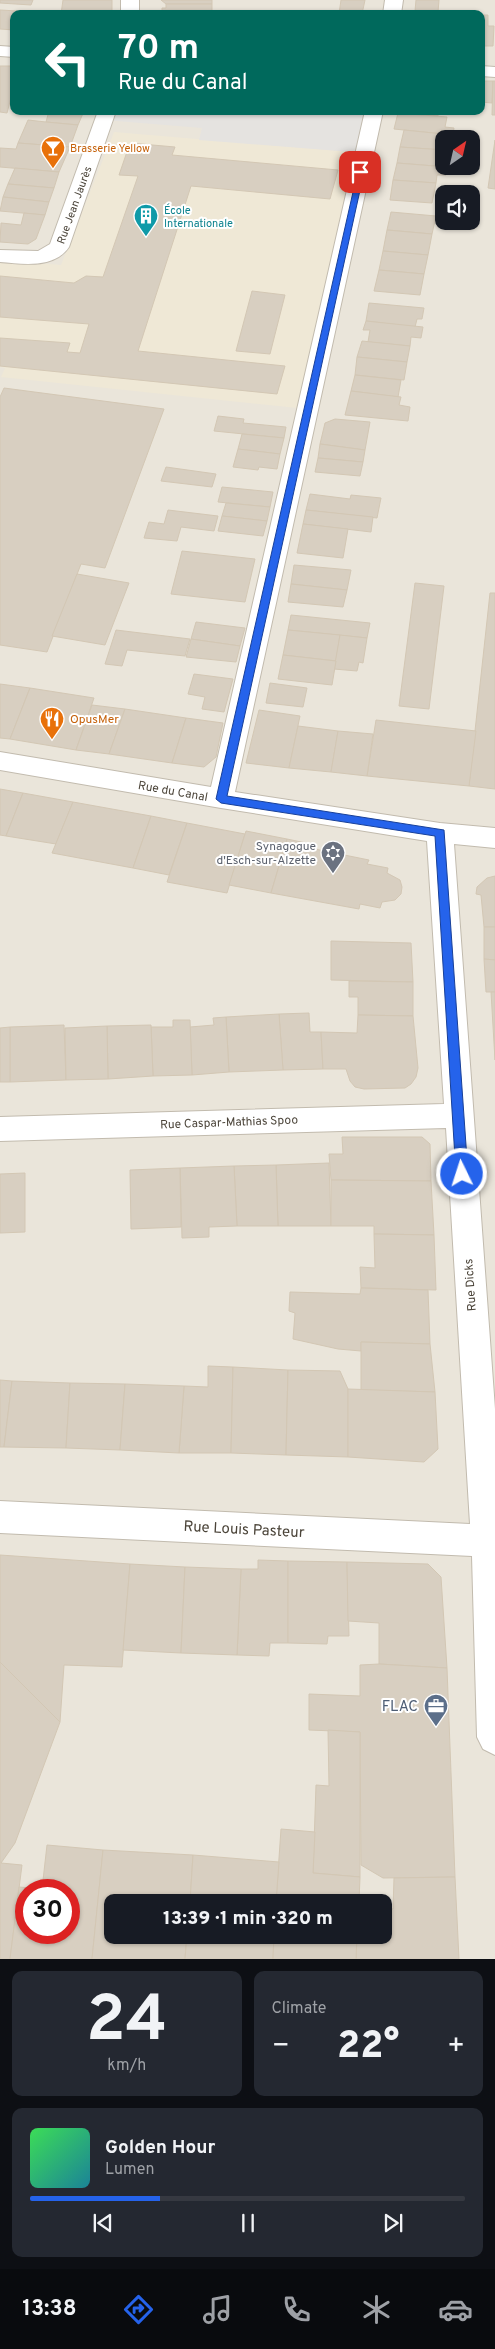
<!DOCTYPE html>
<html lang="en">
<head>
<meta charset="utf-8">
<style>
	body { margin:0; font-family:Overpass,sans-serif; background:#242831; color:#f1f3f6; height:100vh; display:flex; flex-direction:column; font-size:19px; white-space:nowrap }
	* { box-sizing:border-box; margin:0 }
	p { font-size:16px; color:#9ea1a6 }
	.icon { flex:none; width:28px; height:28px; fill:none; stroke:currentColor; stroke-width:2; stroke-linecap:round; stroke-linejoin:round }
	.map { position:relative; height:1959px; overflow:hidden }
	.panel { display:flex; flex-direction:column; gap:12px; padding:12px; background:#0d0f14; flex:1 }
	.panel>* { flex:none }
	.banner { position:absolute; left:10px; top:10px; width:475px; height:105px; border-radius:10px; box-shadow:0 1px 4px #0004; background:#00695c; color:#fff; overflow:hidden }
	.needle { width:32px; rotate:34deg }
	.buttons { position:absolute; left:435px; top:130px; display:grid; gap:10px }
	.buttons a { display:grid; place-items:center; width:45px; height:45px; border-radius:10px; background:#171b24; box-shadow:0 1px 4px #0004; font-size:25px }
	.speed { position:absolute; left:15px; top:1879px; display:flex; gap:10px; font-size:25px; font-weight:700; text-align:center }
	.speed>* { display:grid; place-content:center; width:65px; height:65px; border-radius:50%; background:#171b24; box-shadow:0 1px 4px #0004; line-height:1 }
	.speed .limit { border:8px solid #d22; background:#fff; color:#111 }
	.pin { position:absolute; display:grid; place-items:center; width:42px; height:42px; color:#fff; margin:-21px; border-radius:10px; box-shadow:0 2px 8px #0006 }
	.me { position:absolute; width:55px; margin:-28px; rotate:356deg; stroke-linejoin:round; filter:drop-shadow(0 0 4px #0008) }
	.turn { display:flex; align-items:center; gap:18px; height:105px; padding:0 25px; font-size:22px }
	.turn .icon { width:65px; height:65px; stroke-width:2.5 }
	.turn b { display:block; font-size:35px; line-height:42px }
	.big { font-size:38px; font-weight:800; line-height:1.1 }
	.panel .widget { flex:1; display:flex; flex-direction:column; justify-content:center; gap:8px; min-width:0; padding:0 18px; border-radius:10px; background:#242831 }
	.panel .dial { align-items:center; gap:0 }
	.dial b { font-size:65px; line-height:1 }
	.song { display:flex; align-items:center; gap:15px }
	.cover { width:60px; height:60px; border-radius:8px; background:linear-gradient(135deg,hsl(130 70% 55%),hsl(190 70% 35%)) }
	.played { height:5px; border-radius:2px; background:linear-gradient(90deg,#2563eb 30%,#363941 30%) }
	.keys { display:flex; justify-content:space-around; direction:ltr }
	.heat { display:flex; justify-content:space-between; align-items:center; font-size:28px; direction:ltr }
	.panel .tiles { flex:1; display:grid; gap:12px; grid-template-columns:1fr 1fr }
	.widget:last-child { grid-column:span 2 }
	.trip { position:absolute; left:104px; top:1894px; width:288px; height:50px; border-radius:10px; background:#171b24; box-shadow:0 1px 4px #0004; font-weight:800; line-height:50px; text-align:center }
	.dock { display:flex; height:80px; justify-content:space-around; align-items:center; background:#090b0e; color:#9ea1a6 }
	.dock .icon { width:35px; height:35px }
	.dock .selected { color:#2563eb }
	.dock b { font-size:22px; color:#f1f3f6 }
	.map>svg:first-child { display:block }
</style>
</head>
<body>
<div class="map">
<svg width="495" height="1959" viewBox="0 0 495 1959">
	<rect width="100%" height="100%" fill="#f6f3ec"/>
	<path fill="#eae5da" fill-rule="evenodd" d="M0,0H495V1959H0ZM14,14H481V111H14ZM444,139H471V166H444ZM444,194H471V221H444ZM26,1890H69V1932H26ZM112,1902H382V1935H112Z"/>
	<path fill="#efe8d6" d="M114,132L365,153L307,409L1,377L5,368L0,367V260L61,265Z"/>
	<path fill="#e5e3e0" d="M107,111H374L365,153L199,140L202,128L104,120Z"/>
	<g fill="#d8cfc1" stroke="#d3c7b4" fill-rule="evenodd">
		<path d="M0,0H33L31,5L0,3Z"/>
		<path d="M63,0H112V14H61Z"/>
		<path d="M161,0H212V4H166Z"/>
		<path d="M341,0H365L362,14H339Z"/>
		<path d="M416,0H439L438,12L415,11Z"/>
		<path d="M166,4H212V11H200L199,14H162V8H166Z"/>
		<path d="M0,10L35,12L14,14V30L0,29Z"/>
		<path d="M223,11L250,12V14H222Z"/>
		<path d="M481,15H488V26H494L493,46H481Z"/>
		<path d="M0,66H14V86L7,113L0,112Z"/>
		<path d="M481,81H493L492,103L481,102Z"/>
		<path d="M493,81H495V115H492Z"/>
		<path d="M49,111H84L78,125L46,122Z"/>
		<path d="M398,111H438V116Z"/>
		<path d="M398,113L447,117L445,127L454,128L453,135L394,129Z"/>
		<path d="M28,120L46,122L78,125L70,147L18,143Z"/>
		<path d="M404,130L453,135L452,139H444L443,150L400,147Z"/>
		<path d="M495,140V189L488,188Z"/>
		<path d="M18,143L70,147L59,172L0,167V148L16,149Z"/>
		<path d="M130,143L175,147L172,155L338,170L330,199L191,186L138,351L285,366L277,394L0,366V338L70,343L67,352L80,353L89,324L0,317V276L74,283L86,276L103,277L138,176L119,175Z"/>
		<path d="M400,147L444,150V166L447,167L397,163Z"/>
		<path d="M397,163L447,167L446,175H437L436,183L393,180Z"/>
		<path d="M15,168L59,172L54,188L8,184Z"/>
		<path d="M393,180L436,183L432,203L390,200Z"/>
		<path d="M8,184L54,188L49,202L3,197Z"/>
		<path d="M3,197L49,202L45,215L0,211Z"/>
		<path d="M391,212L436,216L432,234L387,230Z"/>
		<path d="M24,213L45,215L36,239L28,244L0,242L1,223L21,225Z"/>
		<path d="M387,230L432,234L428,255L383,251Z"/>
		<path d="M383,251L428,255L424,274L379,270Z"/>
		<path d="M379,270L424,274L420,295L374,291Z"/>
		<path d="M252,291L285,295L270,354L236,351Z"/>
		<path d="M369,303L424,308L422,319H417L415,327L366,321Z"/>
		<path d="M366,321L423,327L421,338L411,337L410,346L368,342L370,330H363Z"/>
		<path d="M362,341L410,346L407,362L357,357Z"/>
		<path d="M357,357L407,362L404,380L355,375Z"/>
		<path d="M355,375L401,380L398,397L351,391Z"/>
		<path d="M4,388L164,409L105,568L81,564L47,652L0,645V397Z"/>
		<path d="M351,391L401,397L399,405L410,407L408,421L345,415Z"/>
		<path d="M218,416L244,419L243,423L286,427L284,438L214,431Z"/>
		<path d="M335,419L370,422L365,450L320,444L325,423Z"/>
		<path d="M242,434L284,438L280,454L238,449Z"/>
		<path d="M320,444L365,450L363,462L318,458Z"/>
		<path d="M238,449L280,454L277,469L259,467L258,470L233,467Z"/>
		<path d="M318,458L363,462L360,476L315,472Z"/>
		<path d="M166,467L216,474L212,487L161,481Z"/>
		<path d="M222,487L273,492L270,507L218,502Z"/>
		<path d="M310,494L350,499L351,495L381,498L377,518L306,510Z"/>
		<path d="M226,503L270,507L267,521L222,516Z"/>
		<path d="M168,510L218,516L214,531L181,527L177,541L144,538L149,522L164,524Z"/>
		<path d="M306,510L373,517L371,532L303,524Z"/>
		<path d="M222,516L267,521L263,536L218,531Z"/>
		<path d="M303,524L348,529L343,558L297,553Z"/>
		<path d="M182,551L255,559L245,602L171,594Z"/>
		<path d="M294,565L351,570L347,590L291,584Z"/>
		<path d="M77,574L129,583L105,645L52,636Z"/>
		<path d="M415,583L444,586L429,709L399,706Z"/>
		<path d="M291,584L347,590L343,607L288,602Z"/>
		<path d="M490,593H495V789L469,786Z"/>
		<path d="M291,615L370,623L367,638L288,630Z"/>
		<path d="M196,622L245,628L240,646L191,639Z"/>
		<path d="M116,630L190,639L185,656L127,650L122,666L105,664Z"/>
		<path d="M288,630L340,635L336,661L283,655Z"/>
		<path d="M340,635L367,638L363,663L359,662L357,671L334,669Z"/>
		<path d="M191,639L240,646L236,662L186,657Z"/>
		<path d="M283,655L336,661L332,685L278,679Z"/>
		<path d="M194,674L233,679L224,712L202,709L205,697L188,694Z"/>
		<path d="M270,683L307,688L303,707L266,703Z"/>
		<path d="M0,684L30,688L10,739L0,738Z"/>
		<path d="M30,688L94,698L76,750L10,739Z"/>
		<path d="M92,705L125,709L109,754L76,750Z"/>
		<path d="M125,709L186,718L172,763L109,754Z"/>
		<path d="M259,710L300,716L289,768L246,763Z"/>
		<path d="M186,718L223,723L216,757L204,767L172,763Z"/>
		<path d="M376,720L476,731L469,786L367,776Z"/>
		<path d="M298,726L338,731L331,772L289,768Z"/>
		<path d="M338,731L373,734L367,776L331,772Z"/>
		<path d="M0,789L23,793L6,836L0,835Z"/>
		<path d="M23,793L73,802L56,844L6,836Z"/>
		<path d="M73,802L151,816L133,868L52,853Z"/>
		<path d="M151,816L187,823L169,875L133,868Z"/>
		<path d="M187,823L245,834L227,893L167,882Z"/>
		<path d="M246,831L287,839L271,893L229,885Z"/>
		<path d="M287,839L306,843L305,847L369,860L367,864L388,868L387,873L400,880L402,887L401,894L395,900L382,902L380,908L360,904L359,909L271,893Z"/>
		<path d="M495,876V927H484L481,895L476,894L477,887L487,878Z"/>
		<path d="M484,927H495V960L484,959Z"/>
		<path d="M331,941L411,943L413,982L331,980Z"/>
		<path d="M484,959L495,960V992H486Z"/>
		<path d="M349,981L413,982V1016L358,1015V997H349Z"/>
		<path d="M491,992H495V1060Z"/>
		<path d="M309,1013L310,1032H321L323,1069L283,1070L279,1014Z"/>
		<path d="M279,1014L283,1070L229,1072L226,1017Z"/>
		<path d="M358,1015L413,1016L418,1068L416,1077L411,1084L405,1088L364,1089L355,1087L350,1081L346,1069H323L321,1032L357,1033Z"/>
		<path d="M226,1017L229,1072L192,1075L190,1027L214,1025L213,1018Z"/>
		<path d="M173,1020H190L192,1075L153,1076L151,1027H173Z"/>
		<path d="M64,1025L66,1080L10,1082V1027Z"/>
		<path d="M151,1025L153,1076L108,1079L107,1026Z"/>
		<path d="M107,1026L108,1079L66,1080L65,1028Z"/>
		<path d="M10,1027V1082H0V1028Z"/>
		<path d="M342,1137H422L430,1144L431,1181L331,1180L329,1154H343Z"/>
		<path d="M329,1163L331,1226H278L276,1165Z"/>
		<path d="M276,1165L278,1226H237L234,1166Z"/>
		<path d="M234,1166L237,1226L209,1227V1237L182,1238L180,1168Z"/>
		<path d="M180,1168L181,1227L131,1229L130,1170Z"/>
		<path d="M25,1173V1232L0,1233V1174Z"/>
		<path d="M331,1180L431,1181L434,1235L374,1234V1226H331Z"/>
		<path d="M374,1234L434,1235L436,1290L361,1288L360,1267L375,1268Z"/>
		<path d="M361,1288L428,1290L430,1344L361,1342V1351L338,1349L293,1339L295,1313L289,1311L290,1292L360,1294Z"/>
		<path d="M361,1342L430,1344L435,1392L361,1390Z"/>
		<path d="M208,1366L233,1367L231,1453H179L184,1386L208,1387Z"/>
		<path d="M233,1367L288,1370L286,1455L231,1453Z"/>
		<path d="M288,1370L340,1371L348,1389V1457L286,1455Z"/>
		<path d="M0,1380L12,1381L4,1447H0Z"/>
		<path d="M12,1381L70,1383L66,1448L4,1447Z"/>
		<path d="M70,1383L125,1384L120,1450L66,1448Z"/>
		<path d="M125,1384L184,1386L179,1453L120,1450Z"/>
		<path d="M348,1389L435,1392L438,1449L424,1462L348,1457Z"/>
		<path d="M0,1555L130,1564L122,1667L64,1665L60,1722L0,1662Z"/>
		<path d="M258,1560L288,1561V1643H270L269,1656L237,1655L241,1569H258Z"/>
		<path d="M288,1561L347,1562L349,1636H328L327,1644L288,1643Z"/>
		<path d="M347,1562L428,1564L441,1577L447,1668L379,1664V1623L348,1621Z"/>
		<path d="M130,1564L185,1567L181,1653L123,1650Z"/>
		<path d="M185,1567L241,1569L237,1655L181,1653Z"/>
		<path d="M0,1662L60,1722L15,1843L1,1863L22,1865L10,1959H0Z"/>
		<path d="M379,1664L447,1668L455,1877L383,1878L361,1865L360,1732L309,1730V1694L360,1696V1665Z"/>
		<path d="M328,1730L360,1732V1877L313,1873L316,1785L329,1786Z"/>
		<path d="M281,1829L315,1832L313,1873L360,1877L359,1902H276Z"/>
		<path d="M47,1845L103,1850L92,1959H10L19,1887L42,1889ZM26,1890H69V1932H26Z"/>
		<path d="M103,1850L193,1855L190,1902H112V1935H187L185,1959H92Z"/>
		<path d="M193,1855L279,1862L276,1902H190Z"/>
		<path d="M455,1877L459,1959H356L357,1935H382V1908L393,1909L394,1878Z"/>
		<path d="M187,1935H274L273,1959H185Z"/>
		<path d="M274,1935H357L356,1959H273Z"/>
	</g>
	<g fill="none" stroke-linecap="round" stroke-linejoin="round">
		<defs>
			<g id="street">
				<rect x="121" y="0" width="18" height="14"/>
				<path d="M385,0H403L401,14H383Z"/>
				<path d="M0,46L14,47V57L0,56Z"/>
				<path d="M481,66L495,67V77L481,76Z"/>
				<path d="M98,111H116L69,247C54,269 23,264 0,262V250L38,251L50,244Z"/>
				<path d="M365,111H383L235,792L440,823L495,828V848L454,844L495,1409V1755L483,1749L477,1737L472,1556L0,1533V1501L470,1524L446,1128L0,1141V1117L444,1104L427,841L221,808L0,770V752L211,787Z"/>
			</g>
		</defs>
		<use href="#street" stroke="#c2bbae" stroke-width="2"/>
		<use href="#street" fill="#fff" fill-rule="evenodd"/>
	</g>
	<path fill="#2563eb" stroke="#184099" d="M358,170L364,172L227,796L444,830L468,1174L462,1179L456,1174L435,836L221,803L216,799Z"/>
	<defs>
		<symbol id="bar-pin" viewBox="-11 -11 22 30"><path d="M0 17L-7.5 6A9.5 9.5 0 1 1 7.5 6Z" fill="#e8710a" stroke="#fff"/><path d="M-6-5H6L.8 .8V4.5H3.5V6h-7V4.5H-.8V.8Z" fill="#fff"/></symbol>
		<symbol id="building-pin" viewBox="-11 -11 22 30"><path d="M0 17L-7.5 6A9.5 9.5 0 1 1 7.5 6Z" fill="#0f9aa8" stroke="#fff"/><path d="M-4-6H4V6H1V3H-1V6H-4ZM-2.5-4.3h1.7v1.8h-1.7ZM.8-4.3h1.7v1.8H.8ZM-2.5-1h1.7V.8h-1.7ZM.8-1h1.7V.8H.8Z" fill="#fff"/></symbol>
		<symbol id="restaurant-pin" viewBox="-11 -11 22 30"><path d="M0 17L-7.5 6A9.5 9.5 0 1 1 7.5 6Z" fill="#e8710a" stroke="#fff"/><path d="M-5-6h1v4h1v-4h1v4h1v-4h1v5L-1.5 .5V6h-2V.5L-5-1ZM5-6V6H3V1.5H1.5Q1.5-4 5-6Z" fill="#fff"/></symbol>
		<symbol id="synagogue-pin" viewBox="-11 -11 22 30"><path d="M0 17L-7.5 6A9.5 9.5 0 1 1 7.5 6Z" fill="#6b7280" stroke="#fff"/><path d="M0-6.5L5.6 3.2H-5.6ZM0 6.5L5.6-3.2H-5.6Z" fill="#fff"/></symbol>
		<symbol id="office-pin" viewBox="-11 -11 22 30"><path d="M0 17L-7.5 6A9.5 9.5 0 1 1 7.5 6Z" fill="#5c6f8a" stroke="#fff"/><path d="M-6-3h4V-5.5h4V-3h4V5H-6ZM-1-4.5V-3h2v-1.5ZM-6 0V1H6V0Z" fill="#fff"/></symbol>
	</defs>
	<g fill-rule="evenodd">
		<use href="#bar-pin" x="39" y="134" width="28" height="38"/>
		<use href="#building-pin" x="132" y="202" width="28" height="38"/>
		<use href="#restaurant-pin" x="38" y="705" width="28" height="38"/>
		<use href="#synagogue-pin" x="319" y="839" width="28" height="38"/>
		<use href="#office-pin" x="422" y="1692" width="28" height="38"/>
	</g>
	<g text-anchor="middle" stroke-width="4" stroke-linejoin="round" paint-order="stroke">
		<g font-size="11" fill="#c56008" stroke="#fff" text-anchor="start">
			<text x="70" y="152">Brasserie Yellow</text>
		</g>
		<g font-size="11" fill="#4b4439" stroke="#fff">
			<text transform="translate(74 205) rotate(-70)" y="4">Rue Jean Jaurès</text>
		</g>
		<g font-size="11" fill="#0d838f" stroke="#fff" text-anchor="start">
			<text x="164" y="214">École<tspan x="164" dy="13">Internationale</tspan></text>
		</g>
		<g font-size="12" fill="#c56008" stroke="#fff" text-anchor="start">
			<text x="70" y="723">OpusMer</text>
		</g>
		<g font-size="12" fill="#4b4439" stroke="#fff">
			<text transform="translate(173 791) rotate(10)" y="4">Rue du Canal</text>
			<text transform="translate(229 1122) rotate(-2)" y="4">Rue Caspar-Mathias Spoo</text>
			<text transform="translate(470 1285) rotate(-94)" y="4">Rue Dicks</text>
		</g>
		<g font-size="12" fill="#5b616d" stroke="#fff" text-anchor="end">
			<text x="316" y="850">Synagogue<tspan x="316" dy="14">d'Esch-sur-Alzette</tspan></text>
		</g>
		<g font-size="15" fill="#4b4439" stroke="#fff">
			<text transform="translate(244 1529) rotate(3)" y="5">Rue Louis Pasteur</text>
		</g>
		<g font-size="15" fill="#4e5e75" stroke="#fff" text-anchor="end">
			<text x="418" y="1711">FLAC</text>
		</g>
	</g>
</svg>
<div class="buttons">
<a><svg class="needle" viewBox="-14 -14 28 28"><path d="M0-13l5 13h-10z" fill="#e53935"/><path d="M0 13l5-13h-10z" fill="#9ea1a6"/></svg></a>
<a><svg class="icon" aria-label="sound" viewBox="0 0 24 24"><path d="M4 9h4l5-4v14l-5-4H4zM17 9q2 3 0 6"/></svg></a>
</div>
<div class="speed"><div class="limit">30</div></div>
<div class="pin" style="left:360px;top:172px;background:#d93025"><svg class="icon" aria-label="arrive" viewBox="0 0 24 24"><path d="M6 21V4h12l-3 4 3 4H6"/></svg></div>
<svg class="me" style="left:462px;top:1174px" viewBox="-20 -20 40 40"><circle r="17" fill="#2563eb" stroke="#fff" stroke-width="3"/><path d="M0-11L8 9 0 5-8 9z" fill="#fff"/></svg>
<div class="trip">13:39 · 1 min · 320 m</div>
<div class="banner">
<div class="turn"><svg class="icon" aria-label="left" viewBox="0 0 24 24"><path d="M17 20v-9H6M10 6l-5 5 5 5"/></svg><div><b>70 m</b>Rue du Canal</div></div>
</div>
</div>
<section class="panel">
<div class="tiles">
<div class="widget dial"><b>24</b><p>km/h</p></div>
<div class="widget"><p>Climate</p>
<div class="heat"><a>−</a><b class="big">22°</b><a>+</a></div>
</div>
<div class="widget">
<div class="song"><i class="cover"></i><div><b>Golden Hour</b><p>Lumen</p></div></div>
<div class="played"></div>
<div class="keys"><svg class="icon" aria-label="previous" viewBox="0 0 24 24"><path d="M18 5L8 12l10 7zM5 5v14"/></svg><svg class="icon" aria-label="pause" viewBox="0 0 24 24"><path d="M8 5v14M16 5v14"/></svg><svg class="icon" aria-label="next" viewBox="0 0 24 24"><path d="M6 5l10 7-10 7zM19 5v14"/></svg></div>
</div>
</div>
</section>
<nav class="dock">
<b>13:38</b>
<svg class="icon selected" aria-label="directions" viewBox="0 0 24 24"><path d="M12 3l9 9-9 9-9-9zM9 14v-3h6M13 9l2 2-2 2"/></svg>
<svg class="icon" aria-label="music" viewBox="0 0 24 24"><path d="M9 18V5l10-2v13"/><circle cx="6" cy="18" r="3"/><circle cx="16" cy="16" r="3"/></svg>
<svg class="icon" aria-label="phone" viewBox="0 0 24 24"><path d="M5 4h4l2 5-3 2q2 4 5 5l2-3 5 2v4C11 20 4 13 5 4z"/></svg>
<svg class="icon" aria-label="climate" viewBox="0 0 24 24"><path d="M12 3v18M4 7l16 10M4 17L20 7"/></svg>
<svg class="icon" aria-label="car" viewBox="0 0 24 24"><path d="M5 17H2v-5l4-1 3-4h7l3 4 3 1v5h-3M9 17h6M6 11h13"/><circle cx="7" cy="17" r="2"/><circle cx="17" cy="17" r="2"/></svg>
</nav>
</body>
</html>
